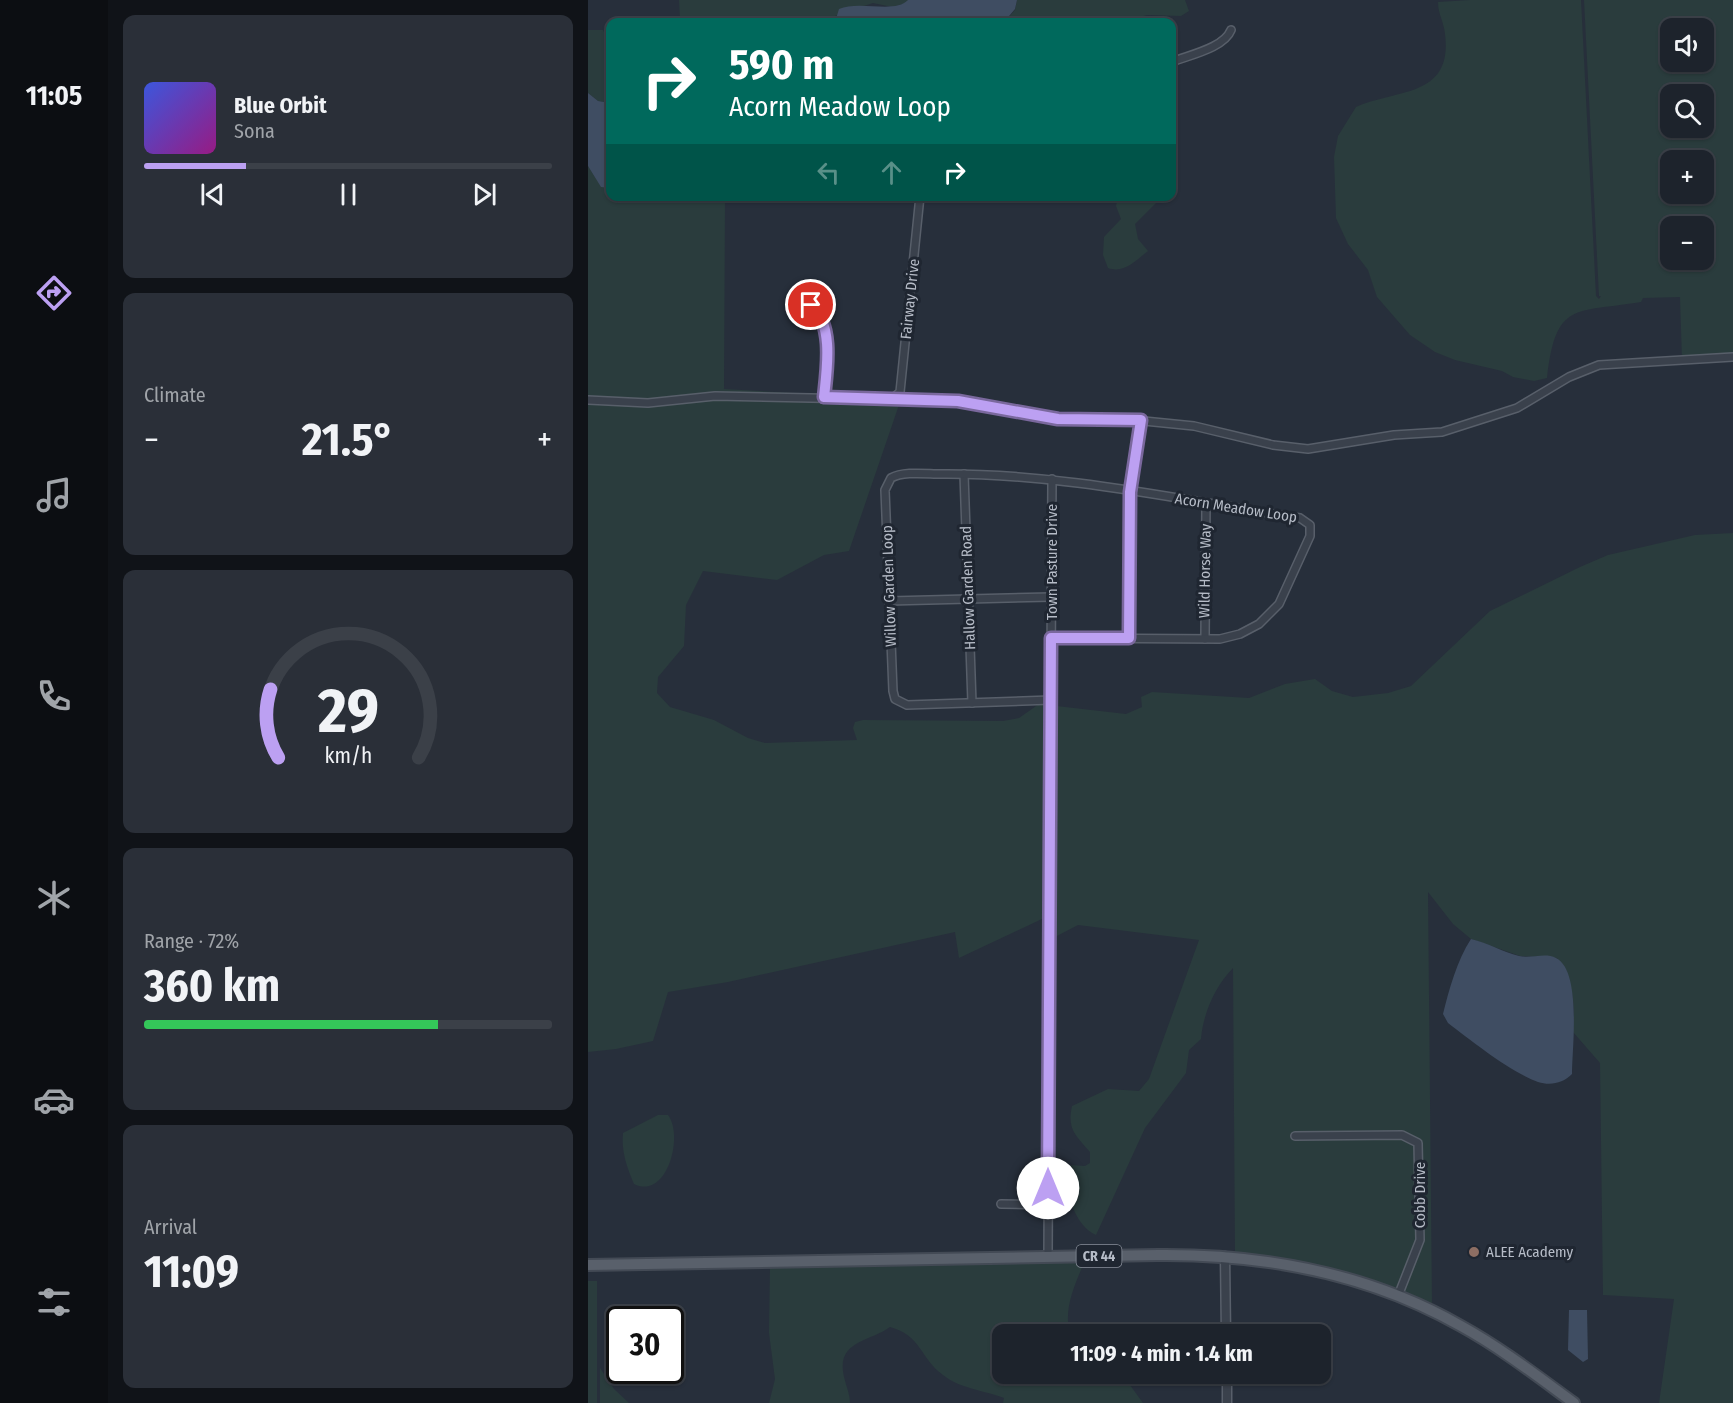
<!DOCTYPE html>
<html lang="en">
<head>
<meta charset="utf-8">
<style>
	body { margin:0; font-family:"Fira Sans Condensed",sans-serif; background:#2a2f38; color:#f1f3f6; height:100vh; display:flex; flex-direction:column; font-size:22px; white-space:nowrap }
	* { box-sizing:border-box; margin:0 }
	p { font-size:20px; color:#a0a4a9 }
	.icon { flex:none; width:33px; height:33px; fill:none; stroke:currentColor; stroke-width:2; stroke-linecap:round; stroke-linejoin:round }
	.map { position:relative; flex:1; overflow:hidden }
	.side { display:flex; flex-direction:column; gap:15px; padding:15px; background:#101318; width:480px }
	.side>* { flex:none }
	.hud { position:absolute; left:18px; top:18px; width:570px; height:183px; border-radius:12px; box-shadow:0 2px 4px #0004,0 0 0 2px #3b4048; background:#00695c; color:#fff; overflow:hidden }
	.buttons { position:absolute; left:1072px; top:18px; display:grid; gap:12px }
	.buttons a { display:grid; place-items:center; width:54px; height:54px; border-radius:12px; background:#1d232c; box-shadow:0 2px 4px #0004,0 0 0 2px #3b4048; font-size:30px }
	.speed { position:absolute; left:18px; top:1306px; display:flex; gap:12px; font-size:30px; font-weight:700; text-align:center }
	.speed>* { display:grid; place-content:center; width:78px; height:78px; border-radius:50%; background:#1d232c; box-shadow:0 2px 4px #0004,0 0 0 2px #3b4048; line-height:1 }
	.speed .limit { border:3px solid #111; border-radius:9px; background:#fff; color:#111 }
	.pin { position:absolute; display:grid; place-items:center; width:51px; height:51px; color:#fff; margin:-26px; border:3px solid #fff; border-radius:50%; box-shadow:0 2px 6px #0007 }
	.me { position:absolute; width:66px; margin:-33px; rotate:0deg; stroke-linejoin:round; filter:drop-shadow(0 0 4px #0008) }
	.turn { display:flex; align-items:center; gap:21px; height:126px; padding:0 24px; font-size:27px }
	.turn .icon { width:78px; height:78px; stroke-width:2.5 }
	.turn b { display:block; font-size:42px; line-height:51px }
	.lanes { display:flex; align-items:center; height:57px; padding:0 24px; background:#0003; justify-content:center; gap:30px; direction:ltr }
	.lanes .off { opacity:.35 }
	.big { font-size:45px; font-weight:700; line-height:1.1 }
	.side .tile { flex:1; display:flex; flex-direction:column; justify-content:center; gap:9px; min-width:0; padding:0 21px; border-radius:12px; background:#2a2f38 }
	.side .dial { align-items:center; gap:0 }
	.dial svg { height:156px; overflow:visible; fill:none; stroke:#3b4048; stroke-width:7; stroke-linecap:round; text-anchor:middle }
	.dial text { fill:#f1f3f6; stroke:none }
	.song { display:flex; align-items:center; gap:18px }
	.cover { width:72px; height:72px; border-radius:9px; background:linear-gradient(135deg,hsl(230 70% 55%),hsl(310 70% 35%)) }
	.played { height:6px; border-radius:3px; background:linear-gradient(90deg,#bca0f2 25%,#3b4048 25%) }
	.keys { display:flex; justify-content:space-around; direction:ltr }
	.heat { display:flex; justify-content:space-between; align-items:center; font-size:33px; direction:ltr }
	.charge { height:9px; border-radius:4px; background:linear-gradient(90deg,#34c759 72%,#3b4048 0) }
	.trip { position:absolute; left:404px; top:1324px; width:339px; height:60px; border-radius:12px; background:#1d232c; box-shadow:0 2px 4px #0004,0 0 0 2px #3b4048; font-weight:700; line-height:60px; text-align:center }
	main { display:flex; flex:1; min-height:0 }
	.menu { display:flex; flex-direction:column; width:108px; justify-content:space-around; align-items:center; background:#0c0e12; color:#a0a4a9 }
	.menu .icon { width:42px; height:42px }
	.menu .current { color:#bca0f2 }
	.menu b { font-size:27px; color:#f1f3f6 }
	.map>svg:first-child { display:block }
</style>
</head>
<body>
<main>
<nav class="menu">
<b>11:05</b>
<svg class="icon current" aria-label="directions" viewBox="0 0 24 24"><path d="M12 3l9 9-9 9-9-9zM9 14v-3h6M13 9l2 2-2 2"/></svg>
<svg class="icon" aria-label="music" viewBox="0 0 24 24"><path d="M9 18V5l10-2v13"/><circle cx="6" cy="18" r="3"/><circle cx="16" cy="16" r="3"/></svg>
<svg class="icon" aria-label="phone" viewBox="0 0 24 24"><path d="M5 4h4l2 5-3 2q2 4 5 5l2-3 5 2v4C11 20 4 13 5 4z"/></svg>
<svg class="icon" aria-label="climate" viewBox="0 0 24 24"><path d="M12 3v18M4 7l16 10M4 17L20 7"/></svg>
<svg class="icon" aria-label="car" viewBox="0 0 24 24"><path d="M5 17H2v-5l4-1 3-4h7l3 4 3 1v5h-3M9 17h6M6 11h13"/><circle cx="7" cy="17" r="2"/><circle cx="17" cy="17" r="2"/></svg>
<svg class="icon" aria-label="filters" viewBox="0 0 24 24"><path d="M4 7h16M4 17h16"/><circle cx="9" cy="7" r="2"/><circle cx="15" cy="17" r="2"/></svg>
</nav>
<section class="side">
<div class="tile">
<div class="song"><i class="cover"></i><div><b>Blue Orbit</b><p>Sona</p></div></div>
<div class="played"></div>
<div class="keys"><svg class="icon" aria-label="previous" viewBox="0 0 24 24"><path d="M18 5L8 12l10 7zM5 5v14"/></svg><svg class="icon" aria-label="pause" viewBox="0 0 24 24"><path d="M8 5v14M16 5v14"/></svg><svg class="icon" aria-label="next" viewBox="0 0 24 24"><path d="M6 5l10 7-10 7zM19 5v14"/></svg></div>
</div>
<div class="tile"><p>Climate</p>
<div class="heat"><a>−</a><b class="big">21.5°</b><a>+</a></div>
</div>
<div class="tile dial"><svg viewBox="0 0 100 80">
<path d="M14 69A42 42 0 1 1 86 69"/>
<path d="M14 69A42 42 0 0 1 10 34" stroke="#bca0f2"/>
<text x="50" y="56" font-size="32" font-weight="700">29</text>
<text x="50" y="72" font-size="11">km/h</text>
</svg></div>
<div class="tile"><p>Range · 72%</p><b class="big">360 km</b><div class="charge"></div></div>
<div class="tile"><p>Arrival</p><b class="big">11:09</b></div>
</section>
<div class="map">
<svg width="1145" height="1403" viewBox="0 0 1145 1403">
	<rect width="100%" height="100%" fill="#272f3b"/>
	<g fill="#2a3c3d" fill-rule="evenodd">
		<path d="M91,0H320L319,3L304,7L285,3L247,16V22H70L92,19Z"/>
		<path d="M429,0H597L601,11L593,16L559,15L534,22H416L427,10Z"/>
		<path d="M882,0H993L1008,296L1011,299L1013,296H1011L996,0H1145V359L1094,361L1092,297L1055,298L1053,302C986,313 968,301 959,378L946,381L925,377L914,371L867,360L847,352L822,335L789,297L780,270L760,244L748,218L746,157L750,136L768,107C809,89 865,98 857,34C856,22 850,14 850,2ZM1083,28H1116V62H1083ZM1083,94H1116V128H1083ZM1083,160H1116V194H1083ZM1083,226H1116V260H1083Z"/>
		<path d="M0,30H15L22,44V103L10,101L0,93Z"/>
		<path d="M0,166L13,186L22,188V196L141,197L137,199L136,389L313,399L261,551L236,555L189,580L115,571L98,605L96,646L70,677L69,693L82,707L126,720L160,738L177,743L269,740L265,728L267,722L275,720L415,721L431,718L451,704L538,714L554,707L553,697L564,692L661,698L697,684L727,679L744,691L765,697L800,693L823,686L902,611L992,567L1020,555L1107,535L1145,533V1403H1071L1086,1299L1015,1295L1012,1063L985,1032C987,1006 986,979 969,958L932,956L883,939L865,924L840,892L844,1305L647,1254L645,968C627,986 615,1014 613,1039L601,1050L598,1073L557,1128L508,1235C487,1226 477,1191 476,1170L483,1165L497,1166L502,1163V1152C487,1135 479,1129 484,1106L520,1089L551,1091L561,1079L611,940L490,925L467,937L460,935L456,918L371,958L367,932L140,982L80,992L65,1041L28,1049L0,1052Z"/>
		<path d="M530,197H568V203L547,224L550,239L560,251C548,260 536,274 520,268L515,255L516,237L533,219L528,206Z"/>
		<path d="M70,1115H80C96,1136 79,1200 46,1184C39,1168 33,1151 35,1133Z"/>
		<path d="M497,1260C487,1285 475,1308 482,1335H414V1374H534L555,1403H415L416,1398C395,1390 373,1389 355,1375C332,1358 333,1335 302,1327C283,1341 251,1341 255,1371C256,1382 262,1392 262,1403H181L187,1379L181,1333L182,1265Z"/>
		<rect x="0" y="1281" width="9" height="122"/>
		<path d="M12,1368L26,1389L41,1403H12Z"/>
	</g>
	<g fill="#3f4d62">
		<path d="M320,0H429L427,9L416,22H247L251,9C271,0 307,14 320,0Z"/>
		<path d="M0,93L10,101L22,103V188L13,187L0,166Z"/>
		<path d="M883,939C900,943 915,952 931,956C943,959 957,952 968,958C994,971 984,1049 984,1074C975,1083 963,1086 950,1082C921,1071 885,1042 860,1023L855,1014C861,990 869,960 883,939Z"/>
		<path d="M981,1310H999L1000,1359L995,1362L980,1350Z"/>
	</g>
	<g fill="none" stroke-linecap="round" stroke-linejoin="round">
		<defs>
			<g id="minor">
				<path d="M584,62C601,55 636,48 643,30"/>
				<path d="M319,196L332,198"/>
				<path d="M223,305C246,324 239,369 236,397"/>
				<path d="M305,398L312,392L332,196"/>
				<path d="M0,400L60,403L127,396L370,401L470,419L526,418L606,426L685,445L720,449L806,435L854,432L929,408L981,377L1011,365L1145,357"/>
				<path d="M376,474L384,703"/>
				<path d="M301,601L463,597"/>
				<path d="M541,638L542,492L553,419"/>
				<path d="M617,639L618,503"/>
				<path d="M463,700L319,705L307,699L305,691L297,490L303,478C316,471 338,474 353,474C473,473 593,500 712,518L722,525V536L691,604L671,624L652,634L632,639L463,638"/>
				<path d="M707,1136L814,1135L830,1143L832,1240L810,1296"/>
				<path d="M413,1204L460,1205"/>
				<path d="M460,1257L464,479"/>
			</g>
			<g id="tertiary">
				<path d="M637,1256L638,1335"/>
				<path d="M639,1374V1403"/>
			</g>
			<path id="primary" d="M0,1265L570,1255C675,1254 780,1273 873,1326C913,1348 949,1376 986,1403"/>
		</defs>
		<use href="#minor" stroke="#585f6a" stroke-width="10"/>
		<use href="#tertiary" stroke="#585f6a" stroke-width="11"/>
		<use href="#primary" stroke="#434a55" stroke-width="14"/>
		<use href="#minor" stroke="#3a414c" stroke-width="7"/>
		<use href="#tertiary" stroke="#3a414c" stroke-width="8"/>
		<use href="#primary" stroke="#59606b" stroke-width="10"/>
	</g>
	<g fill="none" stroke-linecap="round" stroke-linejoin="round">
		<defs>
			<path id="route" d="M223,305C246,324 239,369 236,397L370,401L470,419L553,420L542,492L541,638H463L460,1188"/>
		</defs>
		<use href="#route" stroke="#7a689d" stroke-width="15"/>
		<use href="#route" stroke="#bca0f2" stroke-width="10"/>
	</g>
	<circle fill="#8d6e63" stroke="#1f2631" stroke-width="2" cx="886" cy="1252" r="6"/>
	<g text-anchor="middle" stroke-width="6" stroke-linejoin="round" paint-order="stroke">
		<rect fill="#1f2631" stroke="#898f9a" stroke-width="1.5" x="488.5" y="1245" width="45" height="22" rx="4.5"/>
		<g font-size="14" font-weight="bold" fill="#b6bcc7">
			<text x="511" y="1261">CR 44</text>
		</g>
		<g font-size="15" fill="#b6bcc7" stroke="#1f2631">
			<text transform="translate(322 299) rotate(-84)" y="5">Fairway Drive</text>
			<text transform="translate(648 508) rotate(9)" y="5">Acorn Meadow Loop</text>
			<text transform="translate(464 562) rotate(-90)" y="5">Town Pasture Drive</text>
			<text transform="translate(617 571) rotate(-89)" y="5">Wild Horse Way</text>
			<text transform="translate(301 586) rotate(-92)" y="5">Willow Garden Loop</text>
			<text transform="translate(380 588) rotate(-92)" y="5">Hallow Garden Road</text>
			<text transform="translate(832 1195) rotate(-90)" y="5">Cobb Drive</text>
		</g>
		<g font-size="15" fill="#b6bcc7" stroke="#1f2631" text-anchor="start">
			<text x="898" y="1257">ALEE Academy</text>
		</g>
	</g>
</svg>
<div class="buttons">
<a><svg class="icon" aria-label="sound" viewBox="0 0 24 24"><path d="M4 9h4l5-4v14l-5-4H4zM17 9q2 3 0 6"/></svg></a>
<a><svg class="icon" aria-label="search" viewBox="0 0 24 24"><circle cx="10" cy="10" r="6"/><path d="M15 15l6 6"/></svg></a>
<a>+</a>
<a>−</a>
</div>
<div class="speed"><div class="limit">30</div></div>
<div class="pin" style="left:223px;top:305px;background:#d93025"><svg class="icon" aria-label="arrive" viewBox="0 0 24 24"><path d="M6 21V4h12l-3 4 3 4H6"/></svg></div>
<svg class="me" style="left:460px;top:1188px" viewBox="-20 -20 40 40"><circle r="19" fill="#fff"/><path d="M0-13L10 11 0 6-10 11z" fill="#bca0f2"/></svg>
<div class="trip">11:09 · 4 min · 1.4 km</div>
<div class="hud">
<div class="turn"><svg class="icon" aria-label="right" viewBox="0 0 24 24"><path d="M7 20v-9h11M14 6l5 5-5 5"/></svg><div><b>590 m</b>Acorn Meadow Loop</div></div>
<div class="lanes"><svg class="icon off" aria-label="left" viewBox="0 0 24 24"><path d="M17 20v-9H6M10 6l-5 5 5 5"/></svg><svg class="icon off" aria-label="ahead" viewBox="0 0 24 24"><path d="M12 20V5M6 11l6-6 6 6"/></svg><svg class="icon" aria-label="right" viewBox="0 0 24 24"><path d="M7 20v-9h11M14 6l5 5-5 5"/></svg></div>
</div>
</div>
</main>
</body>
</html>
